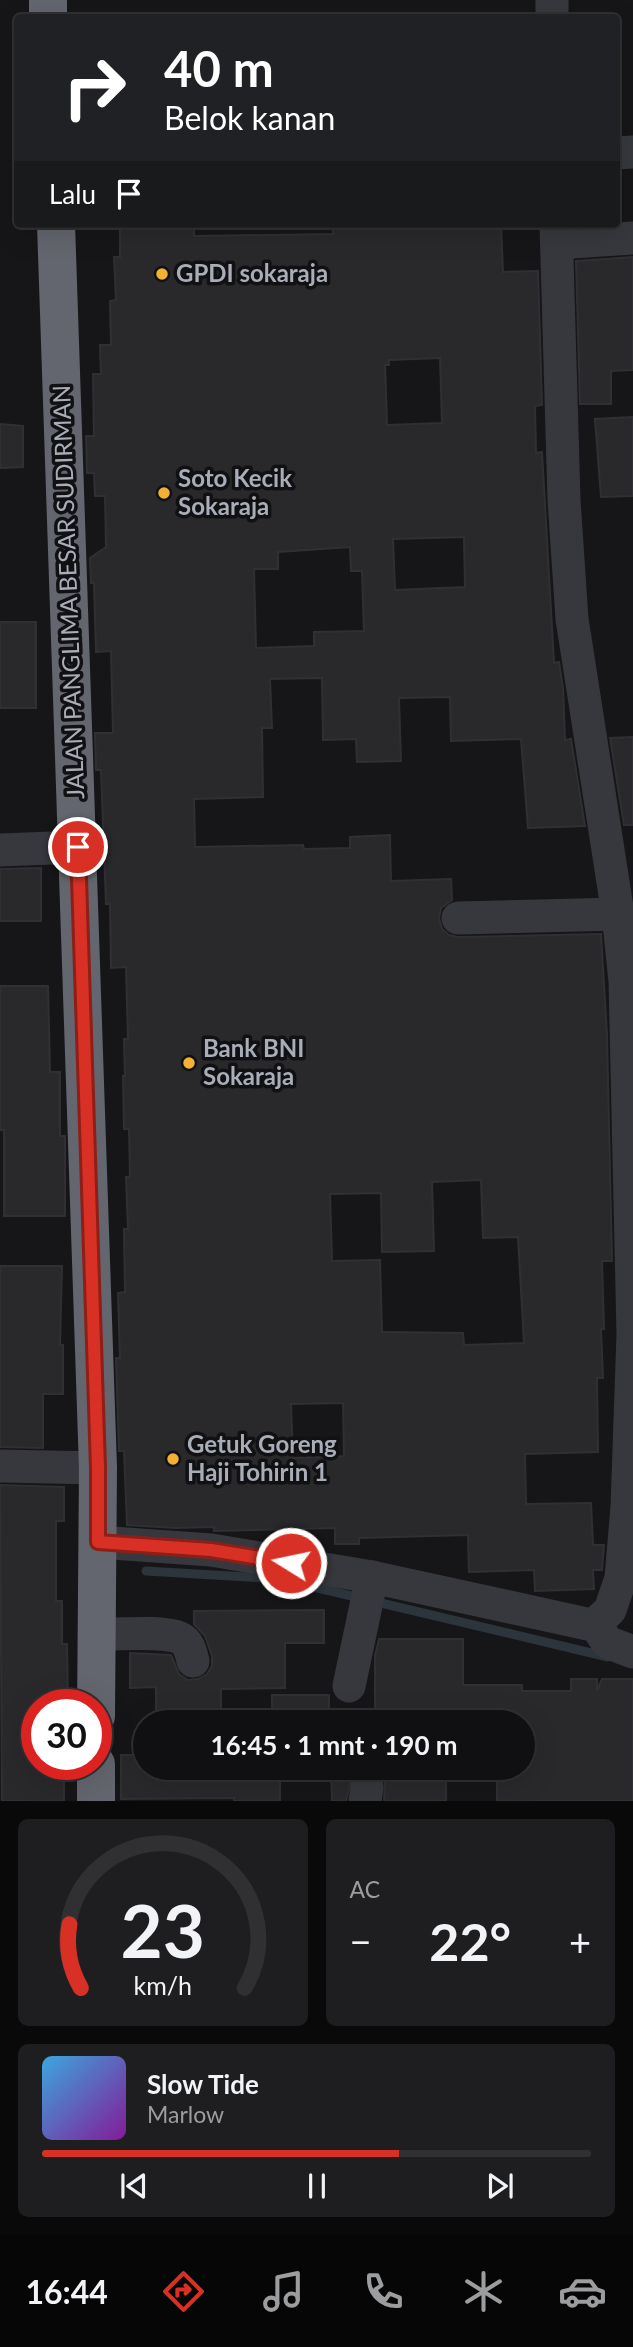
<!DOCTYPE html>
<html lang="id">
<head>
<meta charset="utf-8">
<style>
	body { margin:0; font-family:Lato,sans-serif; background:#1e1e20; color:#f1f3f6; height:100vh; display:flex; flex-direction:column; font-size:26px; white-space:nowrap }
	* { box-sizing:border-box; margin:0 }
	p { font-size:23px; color:#9c9d9f }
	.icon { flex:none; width:38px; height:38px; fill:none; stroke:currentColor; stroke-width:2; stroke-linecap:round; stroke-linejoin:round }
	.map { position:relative; height:1801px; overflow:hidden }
	.side { display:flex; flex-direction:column; gap:18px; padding:18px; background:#09090a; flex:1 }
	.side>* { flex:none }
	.hud { position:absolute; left:14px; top:14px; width:606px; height:214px; border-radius:7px; box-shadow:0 7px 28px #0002,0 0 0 2px #303032; background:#202124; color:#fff; overflow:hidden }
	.speed { position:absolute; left:21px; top:1689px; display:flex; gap:14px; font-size:35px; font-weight:700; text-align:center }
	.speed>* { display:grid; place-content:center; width:91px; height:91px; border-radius:50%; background:#101012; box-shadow:0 7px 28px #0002,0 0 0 2px #303032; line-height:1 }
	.speed .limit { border:10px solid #d22; background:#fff; color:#111 }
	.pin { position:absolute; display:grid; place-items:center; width:60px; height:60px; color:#fff; margin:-30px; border:4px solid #fff; border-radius:50%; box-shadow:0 2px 7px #0007 }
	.me { position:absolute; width:77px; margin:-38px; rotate:280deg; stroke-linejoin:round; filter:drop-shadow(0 0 5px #0008) }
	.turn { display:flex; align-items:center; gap:24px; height:147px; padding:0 35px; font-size:32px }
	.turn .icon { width:91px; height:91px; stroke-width:2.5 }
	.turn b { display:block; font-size:49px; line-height:60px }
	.then { display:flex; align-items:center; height:66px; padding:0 35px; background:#0003; gap:14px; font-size:26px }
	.big { font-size:52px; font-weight:700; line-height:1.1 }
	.side .widget { flex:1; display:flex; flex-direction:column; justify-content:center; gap:10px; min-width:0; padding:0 24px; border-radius:10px; background:#1e1e20 }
	.side .dial { align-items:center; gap:0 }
	.dial svg { height:182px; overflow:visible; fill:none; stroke:#303032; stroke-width:7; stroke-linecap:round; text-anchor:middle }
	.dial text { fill:#f1f3f6; stroke:none }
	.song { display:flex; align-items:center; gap:21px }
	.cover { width:84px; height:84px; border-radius:10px; background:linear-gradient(135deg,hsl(200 70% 55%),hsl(290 70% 35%)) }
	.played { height:7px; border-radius:4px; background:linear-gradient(90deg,#d93025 65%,#303032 65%) }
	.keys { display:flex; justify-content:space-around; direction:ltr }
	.heat { display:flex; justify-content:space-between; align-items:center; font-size:38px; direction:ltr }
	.side .tiles { flex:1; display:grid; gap:18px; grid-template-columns:1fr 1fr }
	.widget:last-child { grid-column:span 2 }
	.trip { position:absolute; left:133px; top:1710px; width:402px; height:70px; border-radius:35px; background:#101012; box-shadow:0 7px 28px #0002,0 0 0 2px #303032; font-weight:700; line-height:70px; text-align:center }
	.dock { display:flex; height:112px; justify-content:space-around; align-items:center; background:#060607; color:#9c9d9f }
	.dock .icon { width:49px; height:49px }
	.dock .on { color:#d93025 }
	.dock b { font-size:32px; color:#f1f3f6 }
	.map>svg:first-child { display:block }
</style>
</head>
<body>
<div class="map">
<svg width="633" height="1801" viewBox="0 0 633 1801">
	<rect width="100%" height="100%" fill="#161618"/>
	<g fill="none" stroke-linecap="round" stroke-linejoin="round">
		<path stroke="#2c353c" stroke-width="9" d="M146,1571L280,1579L608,1657"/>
	</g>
	<g fill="#29292c" stroke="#303034" stroke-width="2" fill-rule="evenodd">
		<path d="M120,224H194V236L333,234V224H501L503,272L538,271L542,405L535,406L536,453L542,452L554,663L559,662L563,688L565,740L571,739L585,826L528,828L521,739L451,741L450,697L399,698L401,761L357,762L356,739L323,740L322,678L270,679L272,728H262L263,797L194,799L195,847L303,845L304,849L350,848V837L390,835L391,881L451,879L452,900L441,908L439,918L442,929L449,935L458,937L601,934L607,1035L612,1261H602L604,1329H601L603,1378H597L598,1452L525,1454L526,1504L591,1503L593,1545H604L602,1570H593L594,1589L535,1591L534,1570L469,1572L468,1535L359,1538V1544H335V1528L214,1531V1527L175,1528L127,1525L124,1451H119L116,1358H120L118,1293L125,1292L124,1229H128L126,1177H130L129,1129H124L123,1076H125L124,1039H128L126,967L111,968L110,904H106L101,770H96L95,733H113L111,651L96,652L94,583H91L90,558L106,547L105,496H95L94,473H87L86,436H94L93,374H101L100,345H111L110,301L116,300L114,257H120ZM440,358L442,423L387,425L385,365H389V360ZM464,537L465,587L395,590L393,539ZM350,547L351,571H362L364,631L314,632V646L256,648L254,569H278V552ZM481,1180L483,1238L518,1237L524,1343L464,1345L463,1333L382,1332L380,1260L332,1261L330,1194L381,1193L382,1252L434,1251L432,1182ZM343,1403L344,1456L293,1458L291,1404Z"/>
		<path d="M633,257V370L611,371V404H580L576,261Z"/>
		<path d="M633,417V496L601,497L595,419Z"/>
		<path d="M0,424L23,426V467L0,468Z"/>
		<rect x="0" y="622" width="36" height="86"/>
		<path d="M633,737V825H624L610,738Z"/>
		<path d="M41,868V921H0V869Z"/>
		<path d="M0,986H48L50,1072H60V1136H65V1216H4V1130H0Z"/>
		<path d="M0,1266H62L60,1345H63V1394H43V1448L0,1447Z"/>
		<path d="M0,1485L64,1487V1521H56V1601H62V1644H67L68,1704H37V1764H64V1801H2Z"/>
		<path d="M324,1610V1643H285V1688L221,1689V1722H156V1687L130,1688V1653L171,1655L179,1674L188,1680L198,1679L207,1674L212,1666V1656L205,1636L194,1624V1611Z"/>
		<path d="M379,1639H463V1685H522V1691H571V1679H597V1690L602,1679H633V1801H497V1768H523V1722H375V1656Z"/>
		<rect x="272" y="1695" width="57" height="27"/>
		<path d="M121,1755H145V1768H280V1801H234V1798L121,1799Z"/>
		<path d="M331,1768H446V1801H384L385,1779L378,1772L369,1768L359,1769L352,1776L346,1801H332Z"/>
	</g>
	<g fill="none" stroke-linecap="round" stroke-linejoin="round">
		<g stroke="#37383d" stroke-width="33">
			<path d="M552,0V18"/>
			<path d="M616,153L633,152"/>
			<path d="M557,243L633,238"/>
			<path d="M0,850L78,847"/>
			<path d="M458,918L618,914"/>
			<path d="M0,1466L98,1468"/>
			<path d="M98,1542L211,1550L372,1577L587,1624H595L610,1610L621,1578L627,1507L633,1334L625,981L618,914L572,619L564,500L556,224"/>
			<path d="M595,1624L607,1642L633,1652"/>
			<path d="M97,1634C118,1635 162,1630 180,1638C189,1642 191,1653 193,1661"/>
			<path d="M349,1686L372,1577"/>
			<path d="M365,1801L367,1787"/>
		</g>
		<g stroke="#63666e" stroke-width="38">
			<path d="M48,0V18"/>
			<path d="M56,224L98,1468L96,1716"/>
			<path d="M96,1801V1764"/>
		</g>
	</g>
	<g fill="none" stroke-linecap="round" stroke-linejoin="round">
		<defs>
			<path id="route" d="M78,847L98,1468V1542L211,1550L291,1563"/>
		</defs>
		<use href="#route" stroke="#8d1f18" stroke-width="18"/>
		<use href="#route" stroke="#d93025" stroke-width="12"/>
	</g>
	<g fill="#f2b134" stroke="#111113" stroke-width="2.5">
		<circle cx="162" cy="274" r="7"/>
		<circle cx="164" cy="493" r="7"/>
		<circle cx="189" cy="1063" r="7"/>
		<circle cx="173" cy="1459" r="7"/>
	</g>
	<g text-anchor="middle" stroke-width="7" stroke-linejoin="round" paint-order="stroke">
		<g font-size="24" font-weight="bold" fill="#a8adb8" stroke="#111113" text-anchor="start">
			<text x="176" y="282">GPDI sokaraja</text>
			<text x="178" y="487">Soto Kecik<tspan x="178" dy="28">Sokaraja</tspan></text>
			<text x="203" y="1057">Bank BNI<tspan x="203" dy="28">Sokaraja</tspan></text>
			<text x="187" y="1453">Getuk Goreng<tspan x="187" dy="28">Haji Tohirin 1</tspan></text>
		</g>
		<g font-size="24" fill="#a8adb8" stroke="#111113">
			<text transform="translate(69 592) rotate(-92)" y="8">JALAN PANGLIMA BESAR SUDIRMAN</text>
		</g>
	</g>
</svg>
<div class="speed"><div class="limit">30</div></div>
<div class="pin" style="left:78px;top:847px;background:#d93025"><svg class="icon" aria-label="arrive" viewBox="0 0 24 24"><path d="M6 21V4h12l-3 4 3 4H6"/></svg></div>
<svg class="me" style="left:291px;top:1563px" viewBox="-20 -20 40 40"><circle r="17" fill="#d93025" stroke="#fff" stroke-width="3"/><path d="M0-11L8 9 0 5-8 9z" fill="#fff"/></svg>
<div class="trip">16:45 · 1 mnt · 190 m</div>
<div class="hud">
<div class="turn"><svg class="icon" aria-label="right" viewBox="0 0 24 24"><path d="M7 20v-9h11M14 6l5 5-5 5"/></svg><div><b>40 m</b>Belok kanan</div></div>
<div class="then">Lalu<svg class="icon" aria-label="arrive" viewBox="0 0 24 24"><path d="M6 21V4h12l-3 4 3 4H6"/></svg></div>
</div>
</div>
<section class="side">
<div class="tiles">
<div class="widget dial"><svg viewBox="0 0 100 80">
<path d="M14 69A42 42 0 1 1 86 69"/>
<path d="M14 69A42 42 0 0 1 9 41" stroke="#d93025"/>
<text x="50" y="56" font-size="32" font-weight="700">23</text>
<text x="50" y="72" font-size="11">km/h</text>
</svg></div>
<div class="widget"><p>AC</p>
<div class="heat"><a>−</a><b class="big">22°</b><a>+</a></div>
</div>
<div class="widget">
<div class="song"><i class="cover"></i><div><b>Slow Tide</b><p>Marlow</p></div></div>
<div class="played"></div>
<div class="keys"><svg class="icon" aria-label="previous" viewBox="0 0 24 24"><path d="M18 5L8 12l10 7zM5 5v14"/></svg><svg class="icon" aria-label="pause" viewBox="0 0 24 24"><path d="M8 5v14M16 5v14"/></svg><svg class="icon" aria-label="next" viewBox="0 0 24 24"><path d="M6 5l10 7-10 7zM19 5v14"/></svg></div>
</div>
</div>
</section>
<nav class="dock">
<b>16:44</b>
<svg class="icon on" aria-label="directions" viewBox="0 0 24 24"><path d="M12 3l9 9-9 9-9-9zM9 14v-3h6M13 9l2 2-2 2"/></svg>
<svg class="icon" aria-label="music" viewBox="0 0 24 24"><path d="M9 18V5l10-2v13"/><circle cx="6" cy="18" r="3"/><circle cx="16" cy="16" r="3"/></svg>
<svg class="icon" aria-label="phone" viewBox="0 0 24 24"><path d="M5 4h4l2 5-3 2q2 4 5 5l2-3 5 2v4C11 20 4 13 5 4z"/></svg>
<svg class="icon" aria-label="climate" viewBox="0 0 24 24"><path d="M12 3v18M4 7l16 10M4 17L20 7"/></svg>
<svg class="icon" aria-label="car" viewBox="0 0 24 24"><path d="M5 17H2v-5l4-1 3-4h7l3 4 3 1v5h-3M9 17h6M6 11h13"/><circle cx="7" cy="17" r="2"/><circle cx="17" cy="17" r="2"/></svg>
</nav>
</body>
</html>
